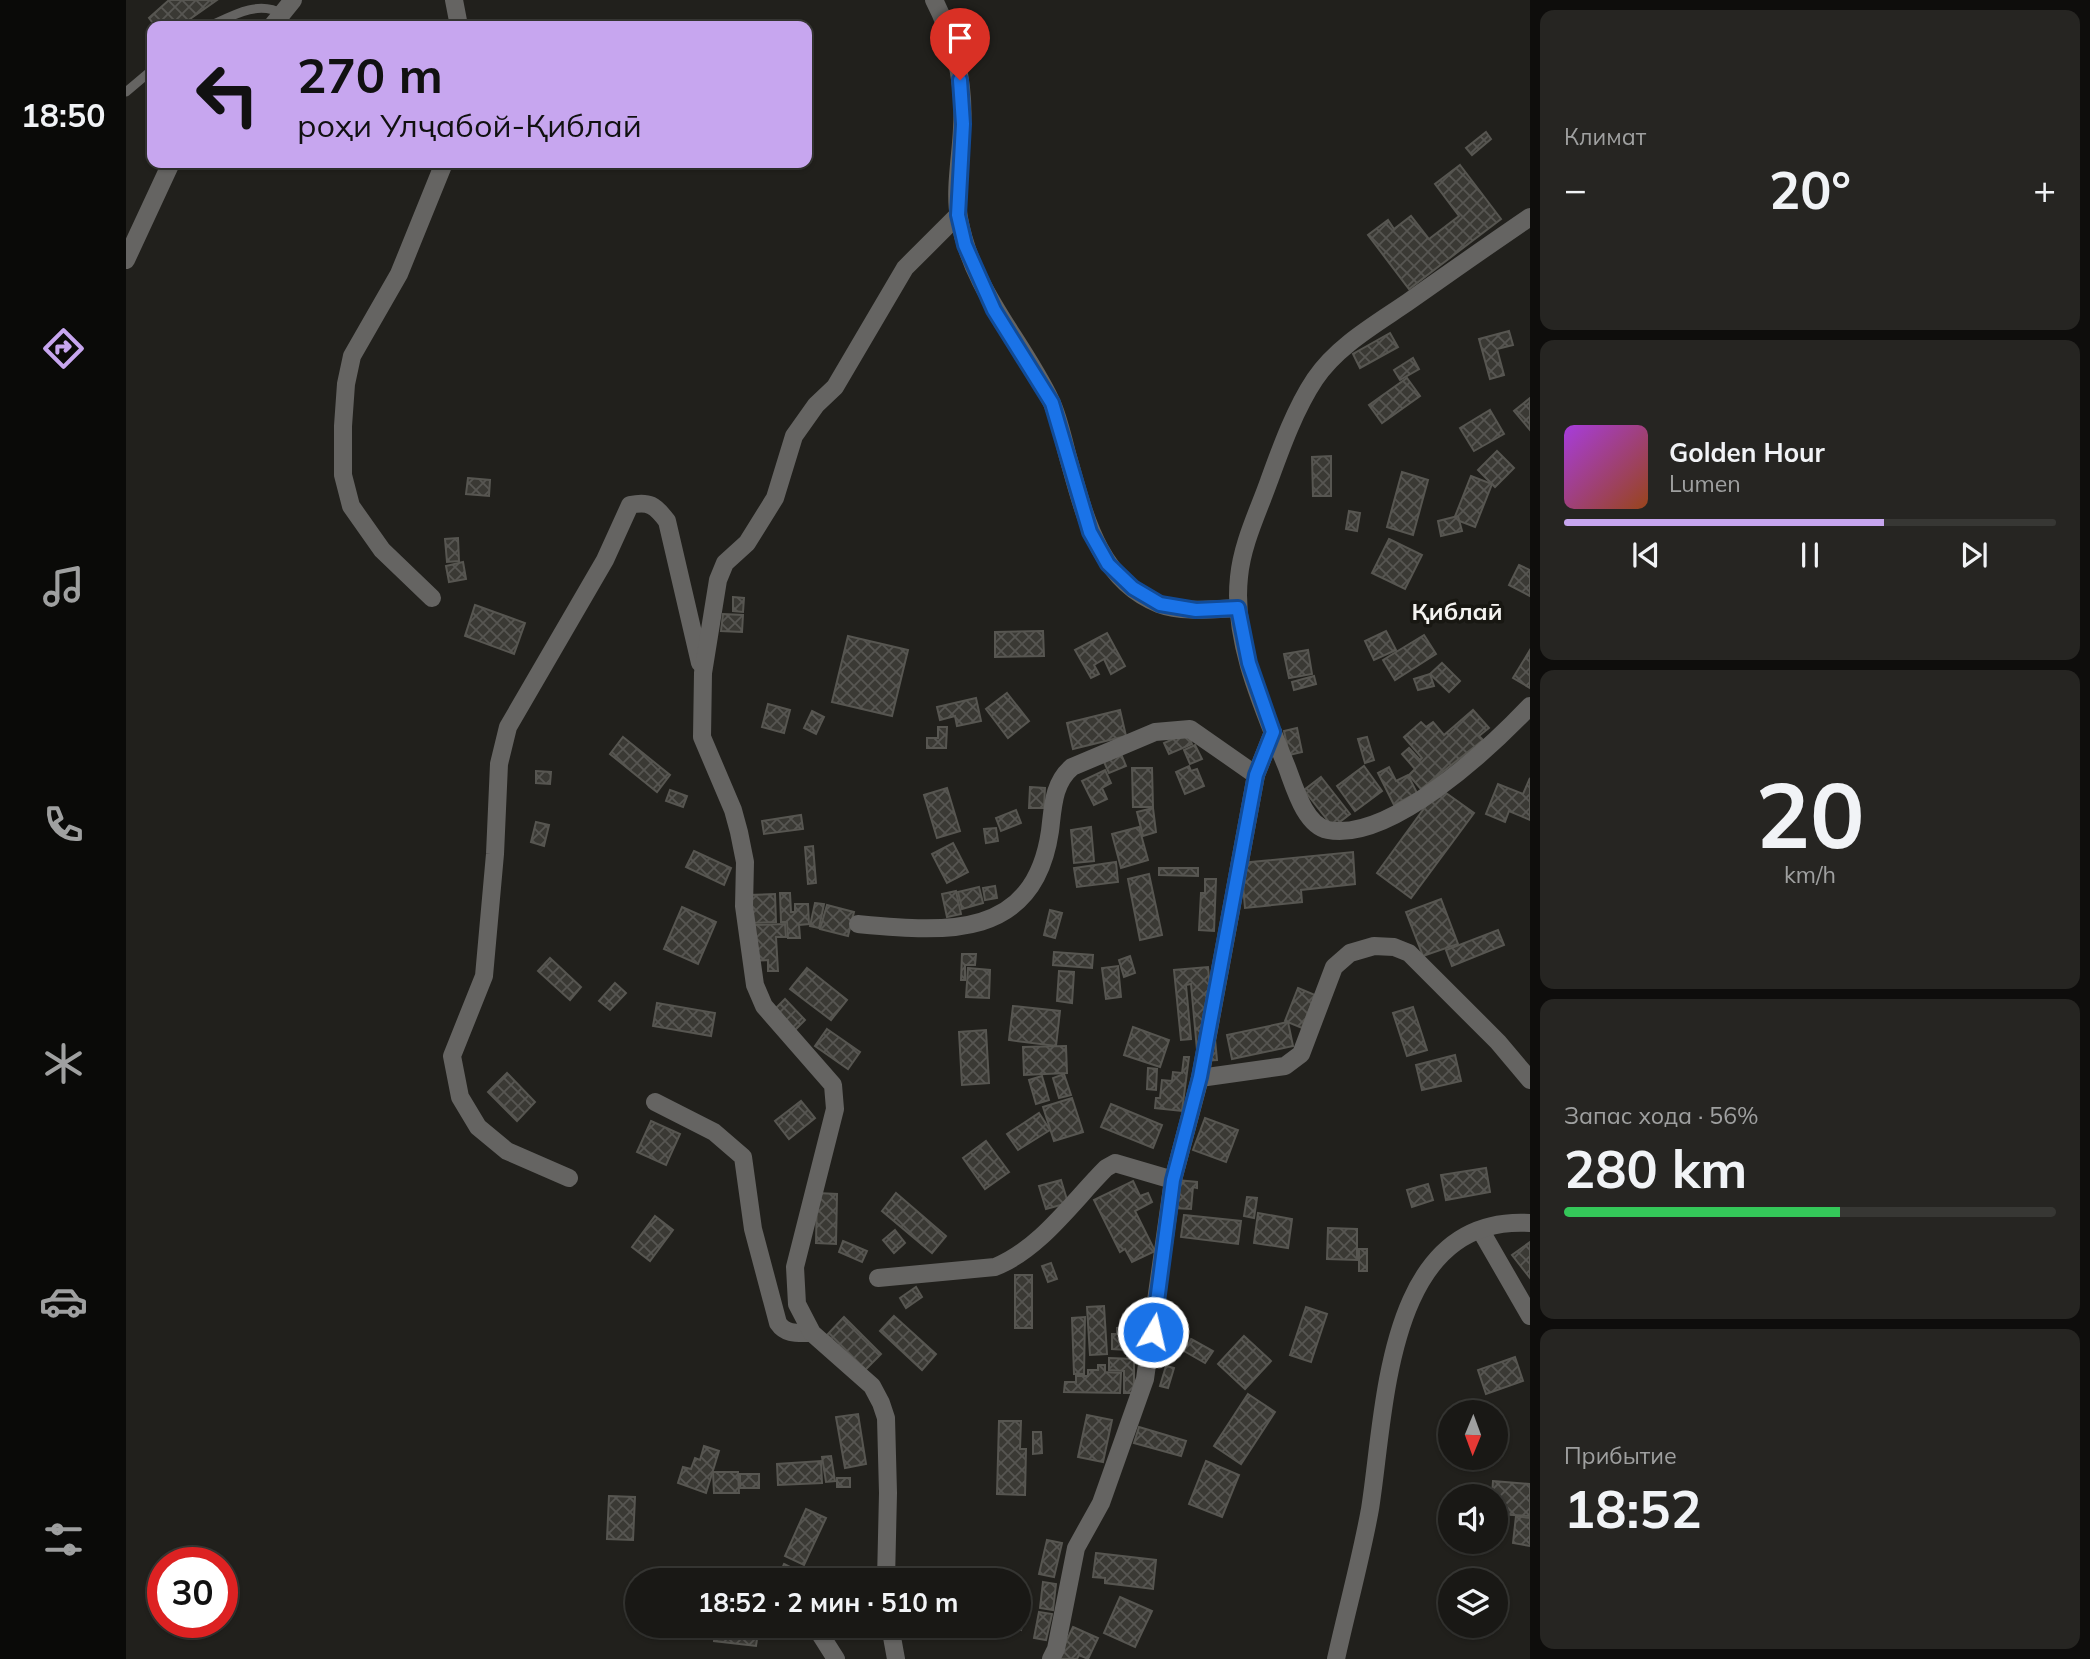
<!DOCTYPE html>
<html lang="ru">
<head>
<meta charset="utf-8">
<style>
	body { margin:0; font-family:Mulish,sans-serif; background:#262522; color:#f1f3f6; height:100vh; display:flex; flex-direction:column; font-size:26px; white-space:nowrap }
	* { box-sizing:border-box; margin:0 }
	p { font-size:23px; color:#9fa0a0 }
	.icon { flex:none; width:38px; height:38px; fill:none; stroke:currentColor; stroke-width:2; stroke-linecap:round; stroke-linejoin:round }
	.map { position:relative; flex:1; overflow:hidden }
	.panel { display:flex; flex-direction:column; gap:10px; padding:10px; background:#0e0d0c; width:560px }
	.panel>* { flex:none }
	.guide { position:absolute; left:21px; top:21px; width:665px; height:147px; border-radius:14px; box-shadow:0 2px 5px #0004,0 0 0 2px #373734; background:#c7a6ef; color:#111; overflow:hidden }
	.needle { width:46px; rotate:181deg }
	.buttons { position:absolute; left:1312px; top:1400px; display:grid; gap:14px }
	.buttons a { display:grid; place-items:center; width:70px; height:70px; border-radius:50%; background:#191815; box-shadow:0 2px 5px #0004,0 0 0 2px #373734; font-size:35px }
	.speed { position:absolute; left:21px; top:1547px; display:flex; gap:14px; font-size:35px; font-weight:700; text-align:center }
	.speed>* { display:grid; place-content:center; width:91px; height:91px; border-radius:50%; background:#191815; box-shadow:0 2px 5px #0004,0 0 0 2px #373734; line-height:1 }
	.speed .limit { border:10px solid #d22; background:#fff; color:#111 }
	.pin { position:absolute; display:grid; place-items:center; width:60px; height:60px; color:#fff; margin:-72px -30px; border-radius:50% 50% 50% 0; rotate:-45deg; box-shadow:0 0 7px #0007 }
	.pin .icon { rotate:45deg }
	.me { position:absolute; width:77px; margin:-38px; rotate:9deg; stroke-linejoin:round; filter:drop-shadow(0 0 5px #0008) }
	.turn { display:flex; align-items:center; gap:24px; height:147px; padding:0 35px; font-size:32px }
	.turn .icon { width:91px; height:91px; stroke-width:2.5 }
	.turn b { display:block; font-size:49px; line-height:60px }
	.big { font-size:52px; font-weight:700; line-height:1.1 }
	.panel .card { flex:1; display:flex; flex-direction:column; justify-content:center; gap:10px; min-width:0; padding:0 24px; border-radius:14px; background:#262522 }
	.panel .dial { align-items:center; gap:0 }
	.dial b { font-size:91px; line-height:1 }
	.song { display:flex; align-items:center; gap:21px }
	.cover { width:84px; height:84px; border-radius:10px; background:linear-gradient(135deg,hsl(280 70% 55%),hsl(20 70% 35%)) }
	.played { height:7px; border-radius:4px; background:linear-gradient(90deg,#c7a6ef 65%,#373734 65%) }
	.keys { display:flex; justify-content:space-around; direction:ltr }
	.heat { display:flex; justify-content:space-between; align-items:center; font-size:38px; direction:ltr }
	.charge { height:10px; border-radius:5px; background:linear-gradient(90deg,#34c759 56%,#373734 0) }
	.trip { position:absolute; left:499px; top:1568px; width:406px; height:70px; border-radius:35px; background:#191815; box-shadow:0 2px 5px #0004,0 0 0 2px #373734; font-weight:700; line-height:70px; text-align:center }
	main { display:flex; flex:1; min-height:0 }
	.menu { display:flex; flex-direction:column; width:126px; justify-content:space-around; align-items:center; background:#0a0a08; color:#9fa0a0 }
	.menu .icon { width:49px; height:49px }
	.menu .active { color:#c7a6ef }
	.menu b { font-size:32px; color:#f1f3f6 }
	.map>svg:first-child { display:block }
</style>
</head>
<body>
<main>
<nav class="menu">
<b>18:50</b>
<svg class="icon active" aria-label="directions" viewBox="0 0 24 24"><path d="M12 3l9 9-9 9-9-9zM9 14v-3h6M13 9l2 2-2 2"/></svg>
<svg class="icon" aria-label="music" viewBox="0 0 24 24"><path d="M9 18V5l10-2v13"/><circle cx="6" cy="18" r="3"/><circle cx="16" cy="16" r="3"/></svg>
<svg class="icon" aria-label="phone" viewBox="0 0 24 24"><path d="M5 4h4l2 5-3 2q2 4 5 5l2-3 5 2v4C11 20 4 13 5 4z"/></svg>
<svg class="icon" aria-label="climate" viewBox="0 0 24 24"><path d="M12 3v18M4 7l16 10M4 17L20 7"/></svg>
<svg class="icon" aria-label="car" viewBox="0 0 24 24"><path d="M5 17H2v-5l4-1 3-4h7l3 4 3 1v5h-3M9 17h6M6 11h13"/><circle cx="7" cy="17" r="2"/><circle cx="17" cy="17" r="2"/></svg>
<svg class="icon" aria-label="filters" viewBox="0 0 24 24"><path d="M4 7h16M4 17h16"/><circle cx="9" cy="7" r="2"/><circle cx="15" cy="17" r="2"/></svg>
</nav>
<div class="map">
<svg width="1404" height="1659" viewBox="0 0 1404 1659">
	<defs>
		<pattern id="building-cross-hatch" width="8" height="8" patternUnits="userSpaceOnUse" patternTransform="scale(1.75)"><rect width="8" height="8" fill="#3a3934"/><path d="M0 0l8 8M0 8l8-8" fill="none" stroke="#575652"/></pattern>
	</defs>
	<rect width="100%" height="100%" fill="#21201c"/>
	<g fill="url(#building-cross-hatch)" stroke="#575651" stroke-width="2">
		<path d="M43,0H91L54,26H29L23,18Z"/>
		<path d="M1360,132L1365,139L1346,155L1340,148Z"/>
		<path d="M1334,165L1375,219L1283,289L1242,235L1262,220L1268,229L1285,216L1303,239L1333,216L1309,184Z"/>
		<path d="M1383,331L1387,345L1371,349L1378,375L1364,379L1353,339Z"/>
		<path d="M1264,333L1272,347L1234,368L1227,354Z"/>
		<path d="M1287,358L1293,369L1274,380L1268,370Z"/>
		<path d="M1281,378L1294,396L1256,423L1243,405Z"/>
		<path d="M1404,398V430L1388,411Z"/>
		<path d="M1364,410L1378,434L1348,451L1334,428Z"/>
		<path d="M1371,451L1388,468L1369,487L1352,470Z"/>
		<path d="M1205,456V496H1187L1186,457Z"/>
		<path d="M1276,472L1302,480L1287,535L1261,527Z"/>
		<path d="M1345,476L1366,484L1349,527L1328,519Z"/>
		<path d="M342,478L364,480L363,496L340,494Z"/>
		<path d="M1223,511L1234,513L1231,531L1220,529Z"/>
		<path d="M1332,516L1336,531L1315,536L1312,521Z"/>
		<path d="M332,538L333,561L321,562L319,539Z"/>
		<path d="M1263,539L1296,555L1279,589L1246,573Z"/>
		<path d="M337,562L340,579L323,582L320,566Z"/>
		<path d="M1393,565L1404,570V596L1383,585Z"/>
		<path d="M607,597L618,598L617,612L607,611Z"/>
		<path d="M349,605L399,623L388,654L339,636Z"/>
		<path d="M597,614L617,615L616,632L595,631Z"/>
		<path d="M917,631L918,656L869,657V632Z"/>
		<path d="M1260,631L1270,650L1248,660L1239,641Z"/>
		<path d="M981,633L999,666L985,674L978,659L968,665L973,674L965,678L949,650Z"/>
		<path d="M1298,635L1310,654L1269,680L1257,660Z"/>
		<path d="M722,636L782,650L766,716L706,702Z"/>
		<path d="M1182,650L1186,674L1163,678L1158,654Z"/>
		<path d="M1404,650V688L1387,678Z"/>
		<path d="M1316,663L1334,681L1323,692L1304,674Z"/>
		<path d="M1304,674L1308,686L1292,690L1288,679Z"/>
		<path d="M1188,676L1190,684L1168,690L1166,682Z"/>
		<path d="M881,693L903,721L882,738L860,709Z"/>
		<path d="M850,698L855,721L831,726L829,716L814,720L811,707Z"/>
		<path d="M642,704L664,710L658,733L636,727Z"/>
		<path d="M994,710L1000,736L947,749L941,723Z"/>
		<path d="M1347,710L1363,728L1353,736L1357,740L1295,789L1283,775L1289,769L1276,754L1283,748L1294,760L1296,758L1278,737L1295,722L1300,727L1307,722L1318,735Z"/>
		<path d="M686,711L698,717L690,734L678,728Z"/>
		<path d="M812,727H821L820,748H801V738H812Z"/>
		<path d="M1171,728L1176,752L1163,755L1158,731Z"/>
		<path d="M1061,733L1066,744L1043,754L1038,743Z"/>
		<path d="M497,737L544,775L531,792L484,754Z"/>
		<path d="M1241,737L1248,760L1239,763L1232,739Z"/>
		<path d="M1069,745L1076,759L1064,764L1058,750Z"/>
		<path d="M995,754L1000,766L983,773L978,762Z"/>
		<path d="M1063,766L1065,771L1071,769L1078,786L1059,794L1050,772Z"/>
		<path d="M1238,766L1256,791L1229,811L1211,786Z"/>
		<path d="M1263,767L1270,781L1282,775L1291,793L1268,805L1252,773Z"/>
		<path d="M1006,768H1026L1027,807H1007Z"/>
		<path d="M979,770L985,783L976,788L981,799L968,805L956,781Z"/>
		<path d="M410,771L425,772L424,784L410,783Z"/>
		<path d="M1195,777L1224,814L1207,827L1178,790Z"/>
		<path d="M1404,778V820L1383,811L1379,822L1360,814L1372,784L1397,794Z"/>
		<path d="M904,787L919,788L918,808H903Z"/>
		<path d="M821,788L834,831L811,838L798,795Z"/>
		<path d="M1313,788L1348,813L1285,898L1251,873Z"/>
		<path d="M544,790L561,796L557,807L540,801Z"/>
		<path d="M1027,808L1030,832L1017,836L1011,812Z"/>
		<path d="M890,810L895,823L875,831L870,818Z"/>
		<path d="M675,815L677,829L638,834L636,821Z"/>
		<path d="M410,822L423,825L418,846L405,842Z"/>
		<path d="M965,827L968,861L948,863L945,830Z"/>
		<path d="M1013,827L1022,860L995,868L986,834Z"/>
		<path d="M870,828L872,841L860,843L858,829Z"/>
		<path d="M827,843L842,872L821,883L806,854Z"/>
		<path d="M687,846L690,883L682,884L679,847Z"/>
		<path d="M568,851L605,868L598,885L560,867Z"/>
		<path d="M1227,852L1229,884L1175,890L1176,902L1119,908L1115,863Z"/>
		<path d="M990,862L992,882L951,887L948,868Z"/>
		<path d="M1033,868H1072V876L1033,875Z"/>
		<path d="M1023,874L1036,935L1014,940L1002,879Z"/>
		<path d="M1079,879H1090L1088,931L1073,930L1075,893H1079Z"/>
		<path d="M869,886L871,898L859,900L857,888Z"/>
		<path d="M853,887L857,903L836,909L832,892Z"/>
		<path d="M830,891L835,914L821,917L816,894Z"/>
		<path d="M654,893H664L665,912H669V904H682L683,924L673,925L674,938H662L661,922H655Z"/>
		<path d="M649,894L650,922L624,923L622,895Z"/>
		<path d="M1315,899L1332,944L1297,956L1280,912Z"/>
		<path d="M689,903L698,904L693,928L684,926Z"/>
		<path d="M701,905L728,912L722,936L694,929Z"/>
		<path d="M556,907L590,922L572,964L538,949Z"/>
		<path d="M924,910L936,913L929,938L918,935Z"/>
		<path d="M659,924L660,937H650L652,971H642V960L628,961L626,925Z"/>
		<path d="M1372,930L1378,945L1326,966L1320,950Z"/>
		<path d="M928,952L967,955L966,968L927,965Z"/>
		<path d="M836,954H850L849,965H839V980H835Z"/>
		<path d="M1004,956L1009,973L998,977L993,960Z"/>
		<path d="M424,958L455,987L444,1000L412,971Z"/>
		<path d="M992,966L995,997L980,999L976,968Z"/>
		<path d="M1082,967L1091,1060L1072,1061L1065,984L1060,985L1065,1039L1055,1040L1048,970Z"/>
		<path d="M681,968L721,1000L705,1020L664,989Z"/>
		<path d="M842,968L864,970L863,998L840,997Z"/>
		<path d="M933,971L948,972L946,1003L931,1001Z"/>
		<path d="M489,983L500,993L484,1010L473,1001Z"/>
		<path d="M1172,988L1189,995L1176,1028L1159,1021Z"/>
		<path d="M659,999L679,1020L669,1030L649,1009Z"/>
		<path d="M531,1003L589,1013L585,1036L527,1026Z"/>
		<path d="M887,1006L934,1011L930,1046L883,1040Z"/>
		<path d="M1287,1007L1301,1050L1281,1056L1267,1013Z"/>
		<path d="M1162,1022L1167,1046L1106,1059L1101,1035Z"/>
		<path d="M1007,1027L1043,1040L1034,1067L998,1055Z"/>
		<path d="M701,1029L734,1052L722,1069L689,1046Z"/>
		<path d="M860,1030L863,1083L836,1085L833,1032Z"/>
		<path d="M940,1046L941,1073L898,1075L897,1047Z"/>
		<path d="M1329,1055L1335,1081L1296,1090L1290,1065Z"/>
		<path d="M1058,1057H1063L1056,1111L1029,1108L1030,1098H1034L1036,1080L1046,1081L1047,1072L1056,1073Z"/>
		<path d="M1022,1068L1031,1069L1030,1090L1021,1089Z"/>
		<path d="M381,1073L409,1102L391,1121L362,1092Z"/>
		<path d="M938,1074L945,1095L933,1098L927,1078Z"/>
		<path d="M916,1076L923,1100L910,1104L903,1080Z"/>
		<path d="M946,1098L957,1132L928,1141L917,1107Z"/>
		<path d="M675,1101L689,1118L663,1139L649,1121Z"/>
		<path d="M985,1104L1036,1125L1027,1148L975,1127Z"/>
		<path d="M913,1113L924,1130L892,1150L881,1134Z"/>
		<path d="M1079,1118L1112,1130L1100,1162L1067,1150Z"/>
		<path d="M525,1121L554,1134L540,1165L511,1152Z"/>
		<path d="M860,1141L883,1172L859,1189L837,1158Z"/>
		<path d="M1360,1168L1364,1192L1320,1200L1315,1175Z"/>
		<path d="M935,1180L942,1203L920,1209L913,1186Z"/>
		<path d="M1051,1180L1071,1182V1188L1067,1187L1065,1209L1048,1208Z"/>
		<path d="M1007,1181L1014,1196L1022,1193L1026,1202L1009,1211L1029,1251L1006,1262L999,1249L994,1252L968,1200Z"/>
		<path d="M1302,1184L1307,1200L1286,1207L1281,1190Z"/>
		<path d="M691,1193L711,1194L710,1244L690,1243Z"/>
		<path d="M770,1193L820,1236L806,1253L756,1211Z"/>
		<path d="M1121,1197L1131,1198L1128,1218L1118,1216Z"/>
		<path d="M1132,1213L1166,1219L1162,1248L1128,1243Z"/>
		<path d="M1058,1215L1115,1221L1112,1244L1055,1237Z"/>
		<path d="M529,1216L547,1230L524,1261L506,1247Z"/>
		<path d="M1202,1228L1231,1229V1260L1201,1259Z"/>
		<path d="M769,1230L779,1243L768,1253L757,1240Z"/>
		<path d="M717,1241L741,1251L736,1262L713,1252Z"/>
		<path d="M1404,1242V1278L1386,1255Z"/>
		<rect x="1233" y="1249" width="8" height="22"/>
		<path d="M925,1263L931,1279L922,1282L916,1266Z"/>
		<rect x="889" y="1275" width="17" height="53"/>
		<path d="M790,1287L796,1297L780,1308L774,1298Z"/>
		<path d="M978,1306L981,1354L964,1355L961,1307Z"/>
		<path d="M1180,1307L1201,1314L1185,1362L1164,1355Z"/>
		<path d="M768,1316L810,1354L796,1370L754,1331Z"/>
		<path d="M718,1317L755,1354L738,1371L701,1335Z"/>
		<path d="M959,1317L958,1374H948L946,1318Z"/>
		<path d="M991,1328H997V1333H1014V1357L1001,1356V1350L986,1349V1334H991Z"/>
		<path d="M1118,1336L1145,1361L1119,1389L1092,1364Z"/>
		<path d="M1065,1339L1087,1351L1079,1363L1058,1351Z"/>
		<path d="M1389,1357L1397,1381L1360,1394L1352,1370Z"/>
		<path d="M983,1358L1008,1359V1393H998V1371L983,1370Z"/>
		<path d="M972,1365H979V1372L995,1373L994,1393L938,1392L939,1382H950V1376H962V1370H972Z"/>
		<path d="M1040,1366L1048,1368L1042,1388L1034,1386Z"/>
		<path d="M1122,1394L1149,1412L1115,1464L1088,1446Z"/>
		<path d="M732,1414L740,1464L719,1468L710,1417Z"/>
		<path d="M961,1415L986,1420L977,1462L952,1457Z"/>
		<path d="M873,1421H895L894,1449H900L899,1495L871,1494Z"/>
		<path d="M1013,1427L1060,1441L1055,1456L1008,1443Z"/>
		<path d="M907,1432H915L916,1453L907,1454Z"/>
		<path d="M578,1446L593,1451L580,1493L552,1483L557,1467L565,1469L569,1458L574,1460Z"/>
		<path d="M705,1456L709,1481L700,1482L696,1457Z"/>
		<path d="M695,1461L696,1483L652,1485L651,1464Z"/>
		<path d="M1080,1461L1113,1475L1096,1517L1063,1504Z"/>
		<path d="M587,1472H612L613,1493H588Z"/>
		<rect x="614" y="1474" width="19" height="14"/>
		<rect x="711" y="1478" width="13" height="9"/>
		<path d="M1367,1481L1404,1484V1516L1370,1514V1496H1366Z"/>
		<path d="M483,1496L509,1497L507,1540L481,1539Z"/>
		<path d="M680,1509L700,1518L678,1565L659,1556Z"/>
		<path d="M1390,1516L1404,1518V1546L1387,1543Z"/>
		<path d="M921,1540L936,1543L928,1577L913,1574Z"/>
		<path d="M970,1553L1030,1560L1027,1589L979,1583V1578L967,1577Z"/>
		<path d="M658,1564L674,1572L670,1580H651Z"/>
		<path d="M917,1582L930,1584L927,1610L914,1608Z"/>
		<path d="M994,1597L1026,1611L1009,1647L978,1633Z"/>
		<path d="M892,1608L901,1611L895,1630L882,1626H892Z"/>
		<path d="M913,1612L926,1614L920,1640L908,1638Z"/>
		<path d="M589,1626H633L630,1646L588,1641Z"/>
		<path d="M947,1627L972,1638L962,1659L953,1655L951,1659H932Z"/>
	</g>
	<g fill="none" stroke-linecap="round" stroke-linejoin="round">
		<g stroke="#656462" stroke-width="9">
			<path d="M84,26C107,15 133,0 156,14"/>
			<path d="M0,92L26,70"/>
		</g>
		<g stroke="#656462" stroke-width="18">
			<path d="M328,0L333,26"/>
			<path d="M306,598L256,550L225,506L217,475V426L220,384L226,356L273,274L318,163"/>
			<path d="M732,924C819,932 908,941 924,831C927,807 927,783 946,767L1029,732L1064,729L1130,775"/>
			<path d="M1074,1078L1159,1066L1175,1054L1208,967L1224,953L1248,946L1268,947L1283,953L1372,1042L1404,1080"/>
			<path d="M529,1102L588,1132L617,1157L627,1229L652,1323C660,1335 672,1333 686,1333"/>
			<path d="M443,1178L381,1151L352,1127L334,1097L326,1056L358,976L369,854L373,764L382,727L479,560L504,505C523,501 529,505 541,521L574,663"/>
			<path d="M1355,1231L1404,1316"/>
			<path d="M752,1278L869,1267C914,1249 947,1201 980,1168L989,1163L1047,1180"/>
			<path d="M760,1580L762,1493L760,1418L755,1403L746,1386L686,1333L671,1304L669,1267L709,1109L707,1085L638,1006L629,985L618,906L619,862L613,832L607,810L576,737L577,673L592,580L599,563L621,543L649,498L668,436L690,405L709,387L779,268L832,215"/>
			<path d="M689,1626L710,1659"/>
			<path d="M764,1626L770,1659"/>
			<path d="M925,1659L930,1649L950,1548L975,1503L1019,1379L1047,1180L1074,1078L1130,775L1147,732"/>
			<path d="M1210,1659C1221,1609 1235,1559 1244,1509C1260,1409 1259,1214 1404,1223"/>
		</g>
		<g stroke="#656462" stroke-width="18">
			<path d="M808,0C828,39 839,84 836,128C835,156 828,190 833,218C846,291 895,338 925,401C933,418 937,439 942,457C958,513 972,580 1033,604C1057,613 1087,609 1112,608"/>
			<path d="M146,26L167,0"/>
			<path d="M1404,217C1363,245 1323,273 1282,302C1250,324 1211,346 1189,379C1169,409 1155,448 1143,481C1132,512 1116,544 1113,577C1106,640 1137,708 1160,765C1168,785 1178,825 1202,830C1264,842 1363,749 1404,706"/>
			<path d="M0,260L45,163"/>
		</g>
	</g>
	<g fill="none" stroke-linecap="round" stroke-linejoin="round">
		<defs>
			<path id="route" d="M834,80L837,124L832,215L839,245L868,310L926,403L964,532L982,564L1007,588L1034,604L1070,610L1112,608L1123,663L1147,732L1130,775L1074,1077L1047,1180L1027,1332"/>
		</defs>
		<use href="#route" stroke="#114b97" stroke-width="18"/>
		<use href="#route" stroke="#1a73e8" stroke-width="12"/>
	</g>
	<g text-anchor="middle" stroke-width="7" stroke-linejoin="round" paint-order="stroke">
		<g font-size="24" font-weight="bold" fill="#f4f3f0" stroke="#181712">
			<text x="1331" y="620">Қиблаӣ</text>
		</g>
	</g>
</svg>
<div class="buttons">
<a><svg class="needle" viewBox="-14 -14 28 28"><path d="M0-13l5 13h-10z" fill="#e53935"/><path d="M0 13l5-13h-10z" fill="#9fa0a0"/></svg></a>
<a><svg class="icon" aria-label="sound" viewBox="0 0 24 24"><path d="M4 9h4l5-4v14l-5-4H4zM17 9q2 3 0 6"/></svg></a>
<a><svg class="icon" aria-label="layers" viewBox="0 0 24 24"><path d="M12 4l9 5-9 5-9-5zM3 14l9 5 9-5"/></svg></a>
</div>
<div class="speed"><div class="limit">30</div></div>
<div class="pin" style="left:834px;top:80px;background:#d93025"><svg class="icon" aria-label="arrive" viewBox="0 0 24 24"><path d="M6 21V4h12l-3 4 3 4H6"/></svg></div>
<svg class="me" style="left:1027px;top:1332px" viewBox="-20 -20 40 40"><circle r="17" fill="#1a73e8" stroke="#fff" stroke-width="3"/><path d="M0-11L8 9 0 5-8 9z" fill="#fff"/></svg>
<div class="trip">18:52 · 2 мин · 510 m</div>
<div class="guide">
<div class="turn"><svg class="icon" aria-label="left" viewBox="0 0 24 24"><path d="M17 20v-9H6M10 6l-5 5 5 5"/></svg><div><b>270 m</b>роҳи Улҷабой-Қиблаӣ</div></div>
</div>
</div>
<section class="panel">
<div class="card"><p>Климат</p>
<div class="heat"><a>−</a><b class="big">20°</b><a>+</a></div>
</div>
<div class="card">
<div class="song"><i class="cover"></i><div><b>Golden Hour</b><p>Lumen</p></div></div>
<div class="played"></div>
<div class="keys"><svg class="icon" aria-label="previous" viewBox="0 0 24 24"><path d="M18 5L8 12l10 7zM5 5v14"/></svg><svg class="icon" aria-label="pause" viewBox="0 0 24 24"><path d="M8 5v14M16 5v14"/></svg><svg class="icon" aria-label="next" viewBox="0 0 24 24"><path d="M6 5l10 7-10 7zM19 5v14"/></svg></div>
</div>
<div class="card dial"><b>20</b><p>km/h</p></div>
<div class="card"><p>Запас хода · 56%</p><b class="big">280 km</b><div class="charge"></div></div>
<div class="card"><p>Прибытие</p><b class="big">18:52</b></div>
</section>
</main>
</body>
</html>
